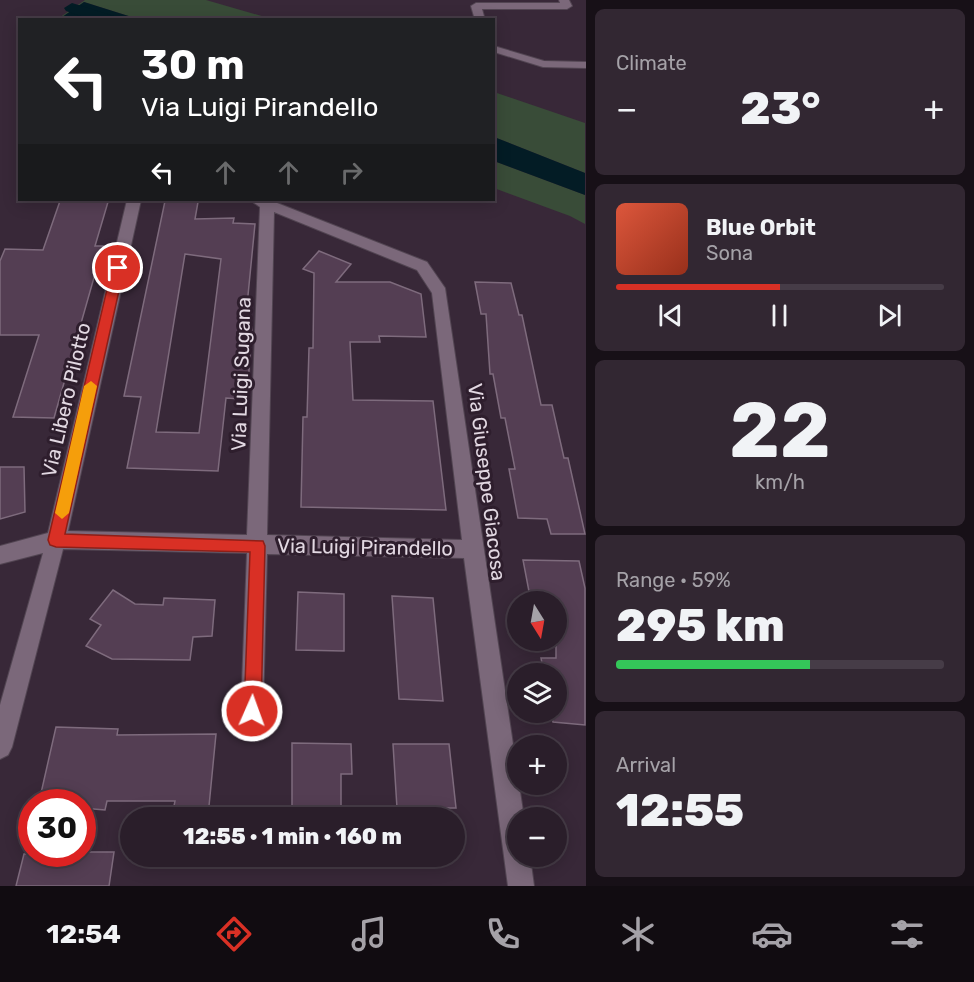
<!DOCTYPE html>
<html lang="en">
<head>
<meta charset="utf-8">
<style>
	body { margin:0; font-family:Rubik,sans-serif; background:#322732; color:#f1f3f6; height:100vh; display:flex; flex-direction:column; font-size:22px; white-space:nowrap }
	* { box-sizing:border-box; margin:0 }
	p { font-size:20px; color:#a5a2a8 }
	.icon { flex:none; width:33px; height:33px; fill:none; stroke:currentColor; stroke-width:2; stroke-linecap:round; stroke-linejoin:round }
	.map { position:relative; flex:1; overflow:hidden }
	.drawer { display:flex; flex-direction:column; gap:9px; padding:9px; background:#171017; width:388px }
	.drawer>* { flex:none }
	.top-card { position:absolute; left:18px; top:18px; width:477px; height:183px; border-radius:0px; box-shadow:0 3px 15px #0003,0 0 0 2px #463c47; background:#202124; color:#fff; overflow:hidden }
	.needle { width:39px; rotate:169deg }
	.fabs { position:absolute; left:507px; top:591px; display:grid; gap:12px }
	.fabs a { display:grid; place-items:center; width:60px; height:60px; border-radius:50%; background:#2a1e2a; box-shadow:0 3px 15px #0003,0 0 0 2px #463c47; font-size:30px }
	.speed { position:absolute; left:18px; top:789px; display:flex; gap:12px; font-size:30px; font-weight:700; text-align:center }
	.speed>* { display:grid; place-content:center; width:78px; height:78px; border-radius:50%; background:#2a1e2a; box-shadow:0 3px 15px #0003,0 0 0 2px #463c47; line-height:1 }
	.speed .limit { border:9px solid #d22; background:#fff; color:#111 }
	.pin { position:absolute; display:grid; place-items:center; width:51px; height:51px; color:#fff; margin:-26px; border:3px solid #fff; border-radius:50%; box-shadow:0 2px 6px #0007 }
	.me { position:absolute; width:66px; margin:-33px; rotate:2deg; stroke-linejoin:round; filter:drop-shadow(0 0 4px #0008) }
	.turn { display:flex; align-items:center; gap:21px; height:126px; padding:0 24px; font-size:27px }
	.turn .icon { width:78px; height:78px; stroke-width:2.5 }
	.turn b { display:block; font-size:42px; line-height:51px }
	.lanes { display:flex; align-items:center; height:57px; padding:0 24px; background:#0003; justify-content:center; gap:30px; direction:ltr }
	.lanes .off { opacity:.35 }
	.big { font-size:45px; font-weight:800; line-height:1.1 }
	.drawer .tile { flex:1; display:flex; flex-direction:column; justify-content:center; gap:9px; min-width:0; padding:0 21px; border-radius:9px; background:#322732 }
	.drawer .dial { align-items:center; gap:0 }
	.dial b { font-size:78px; line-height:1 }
	.song { display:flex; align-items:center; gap:18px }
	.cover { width:72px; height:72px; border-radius:9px; background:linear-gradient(135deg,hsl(10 70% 55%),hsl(10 70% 35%)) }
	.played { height:6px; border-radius:3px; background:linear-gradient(90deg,#d93025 50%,#463c47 50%) }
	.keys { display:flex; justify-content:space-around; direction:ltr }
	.heat { display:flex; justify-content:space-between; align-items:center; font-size:33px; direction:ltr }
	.charge { height:9px; border-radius:4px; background:linear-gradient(90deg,#34c759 59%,#463c47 0) }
	.trip { position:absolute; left:120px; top:807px; width:345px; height:60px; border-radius:30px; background:#2a1e2a; box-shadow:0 3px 15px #0003,0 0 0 2px #463c47; font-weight:800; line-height:60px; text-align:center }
	.menu { display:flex; height:96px; justify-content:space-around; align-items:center; background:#110c11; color:#a5a2a8 }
	.menu .icon { width:42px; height:42px }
	.menu .selected { color:#d93025 }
	.menu b { font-size:27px; color:#f1f3f6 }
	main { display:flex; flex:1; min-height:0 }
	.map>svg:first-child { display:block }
</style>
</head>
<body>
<main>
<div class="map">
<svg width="586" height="886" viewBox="0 0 586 886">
	<rect width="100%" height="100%" fill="#382838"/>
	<g fill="#394c38">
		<path d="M85,0H206L272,19H138L84,2L63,18L68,19L56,20Z"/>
		<path d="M494,92L585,123V173L494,137Z"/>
		<path d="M494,161L585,195V224L570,216L494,188Z"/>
	</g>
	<g fill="#031c25">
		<path d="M84,2L138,19L62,17Z"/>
		<path d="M494,137L585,173V195L494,161Z"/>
	</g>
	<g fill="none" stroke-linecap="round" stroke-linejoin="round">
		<path fill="#031c25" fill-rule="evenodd" d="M72,3L117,17L119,20H92L66,11L64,8Z"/>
	</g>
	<g fill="#543e53" stroke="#7e6b7d" stroke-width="1.5" fill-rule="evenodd">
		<path d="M60,201L108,202L95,246H103L54,418L13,417L39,335H0V261L5,249L43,250Z"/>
		<path d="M165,201L198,202L195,219L234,218L233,223L255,224L244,336L252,328L248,384H243L241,399L226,398L218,471L127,468L141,397L124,396ZM185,254L221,259L199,433L156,432Z"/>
		<path d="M319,251L351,264L336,282H390L421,294L426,337L379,336L380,342H350L353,400L433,401L446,510L301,507L303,417H307L309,348H313L314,273L303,269Z"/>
		<path d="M475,282L511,283L519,315H522L541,405H552L564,458H568L585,534H551L547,519L518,518L509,469H515L505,418H501L493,374H490L486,314H481Z"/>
		<path d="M0,467H24L25,512L0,519Z"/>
		<path d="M523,560L579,561L585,588V725L553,722L551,712H556V674H544L541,658H556V602H531Z"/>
		<path d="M113,590L135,604L163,605L164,598L215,600L212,636L193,637L190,660L112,659L86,646L101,625L90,619Z"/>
		<path d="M298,592L344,594V651L296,650Z"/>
		<path d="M392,596L433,598L443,701L399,699Z"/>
		<path d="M56,727L118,729L117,735L216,734L209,806H174L175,801H107L105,810L82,808V802H39Z"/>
		<path d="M292,743L351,744L352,774H341V810L292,809Z"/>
		<path d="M393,744H449L456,808H397Z"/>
		<path d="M82,852H114L109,886H16L24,854Z"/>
	</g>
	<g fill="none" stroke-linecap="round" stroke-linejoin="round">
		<defs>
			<g id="minor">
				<path d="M559,0H569L572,6L567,9H482L485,20H475L471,6L476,3H560Z"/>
				<path d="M494,46L544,61L586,62V68L543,67L494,52Z"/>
				<path d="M127,200H141L68,531L247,535L260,207L250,200L272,201L427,262L445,288L524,818H518V856H530L534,886H508L464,558L267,554L263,711L260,719L252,722L244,719L241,711L247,553L63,549L12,747L8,755L0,759V705L43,553L0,564V546L48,533ZM274,212L417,270L432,293L462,540L267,535Z"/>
			</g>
		</defs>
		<use href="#minor" stroke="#524552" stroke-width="2"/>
		<use href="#minor" fill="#7b687a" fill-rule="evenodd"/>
	</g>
	<path fill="#d93025" stroke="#8d1f18" stroke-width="1.5" d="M118,264L124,268L65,534L263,541L265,546L261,711L258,717L252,720L246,717L244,711L250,552L56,547L50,545L48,540L112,268Z"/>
	<path fill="#f59e0b" d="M91,381L97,386L69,513L62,519L55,513L84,386Z"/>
	<g text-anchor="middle" stroke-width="6" stroke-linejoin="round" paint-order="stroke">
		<g font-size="20" fill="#e2d8e2" stroke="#2e1e2d">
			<text transform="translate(241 374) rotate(-88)" y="7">Via Luigi Sugana</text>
			<text transform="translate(66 400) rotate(-77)" y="7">Via Libero Pilotto</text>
			<text transform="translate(487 482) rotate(83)" y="7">Via Giuseppe Giacosa</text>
			<text transform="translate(365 547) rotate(1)" y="7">Via Luigi Pirandello</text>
		</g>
	</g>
</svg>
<div class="fabs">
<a><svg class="needle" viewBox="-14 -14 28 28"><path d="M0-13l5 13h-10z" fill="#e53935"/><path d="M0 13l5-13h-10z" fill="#a5a2a8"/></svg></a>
<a><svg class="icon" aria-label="layers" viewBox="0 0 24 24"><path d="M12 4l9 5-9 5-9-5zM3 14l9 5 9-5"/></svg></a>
<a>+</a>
<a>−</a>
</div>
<div class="speed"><div class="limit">30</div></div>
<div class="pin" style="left:118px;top:268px;background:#d93025"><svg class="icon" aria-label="arrive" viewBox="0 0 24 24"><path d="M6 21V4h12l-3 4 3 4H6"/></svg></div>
<svg class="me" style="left:252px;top:711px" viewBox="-20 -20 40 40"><circle r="17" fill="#d93025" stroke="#fff" stroke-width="3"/><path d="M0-11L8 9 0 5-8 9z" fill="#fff"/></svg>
<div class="trip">12:55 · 1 min · 160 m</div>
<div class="top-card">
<div class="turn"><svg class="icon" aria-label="left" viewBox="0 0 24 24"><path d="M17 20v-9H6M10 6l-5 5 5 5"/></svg><div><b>30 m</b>Via Luigi Pirandello</div></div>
<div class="lanes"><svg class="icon" aria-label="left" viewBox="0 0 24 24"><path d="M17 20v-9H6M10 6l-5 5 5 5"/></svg><svg class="icon off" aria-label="ahead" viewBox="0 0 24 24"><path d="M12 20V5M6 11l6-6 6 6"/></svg><svg class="icon off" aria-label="ahead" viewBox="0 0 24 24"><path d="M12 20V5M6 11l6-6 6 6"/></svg><svg class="icon off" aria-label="right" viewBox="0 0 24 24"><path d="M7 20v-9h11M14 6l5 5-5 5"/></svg></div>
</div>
</div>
<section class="drawer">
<div class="tile"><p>Climate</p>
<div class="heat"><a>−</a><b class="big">23°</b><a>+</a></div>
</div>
<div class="tile">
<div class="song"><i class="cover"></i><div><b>Blue Orbit</b><p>Sona</p></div></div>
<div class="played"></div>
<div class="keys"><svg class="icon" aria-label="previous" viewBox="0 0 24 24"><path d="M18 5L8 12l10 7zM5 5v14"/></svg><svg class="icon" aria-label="pause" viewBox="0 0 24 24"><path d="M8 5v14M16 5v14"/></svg><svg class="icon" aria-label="next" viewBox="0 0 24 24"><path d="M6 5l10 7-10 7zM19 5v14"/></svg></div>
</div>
<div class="tile dial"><b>22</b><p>km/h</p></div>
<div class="tile"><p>Range · 59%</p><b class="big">295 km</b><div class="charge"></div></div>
<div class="tile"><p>Arrival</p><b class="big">12:55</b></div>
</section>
</main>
<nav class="menu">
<b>12:54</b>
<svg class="icon selected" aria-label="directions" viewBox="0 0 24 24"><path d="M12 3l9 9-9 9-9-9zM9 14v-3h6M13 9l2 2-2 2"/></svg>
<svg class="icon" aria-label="music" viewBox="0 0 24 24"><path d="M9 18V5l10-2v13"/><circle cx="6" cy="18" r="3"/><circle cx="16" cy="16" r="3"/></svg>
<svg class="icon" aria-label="phone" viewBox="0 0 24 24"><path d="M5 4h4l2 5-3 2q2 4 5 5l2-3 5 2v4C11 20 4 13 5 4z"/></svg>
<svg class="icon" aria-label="climate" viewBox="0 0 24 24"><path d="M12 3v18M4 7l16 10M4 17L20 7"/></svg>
<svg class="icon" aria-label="car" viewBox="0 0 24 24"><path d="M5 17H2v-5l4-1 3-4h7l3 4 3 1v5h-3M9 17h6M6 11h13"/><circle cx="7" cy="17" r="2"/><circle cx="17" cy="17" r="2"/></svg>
<svg class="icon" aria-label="filters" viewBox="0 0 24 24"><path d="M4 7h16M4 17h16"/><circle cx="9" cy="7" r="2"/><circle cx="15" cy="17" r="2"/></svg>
</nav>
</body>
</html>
